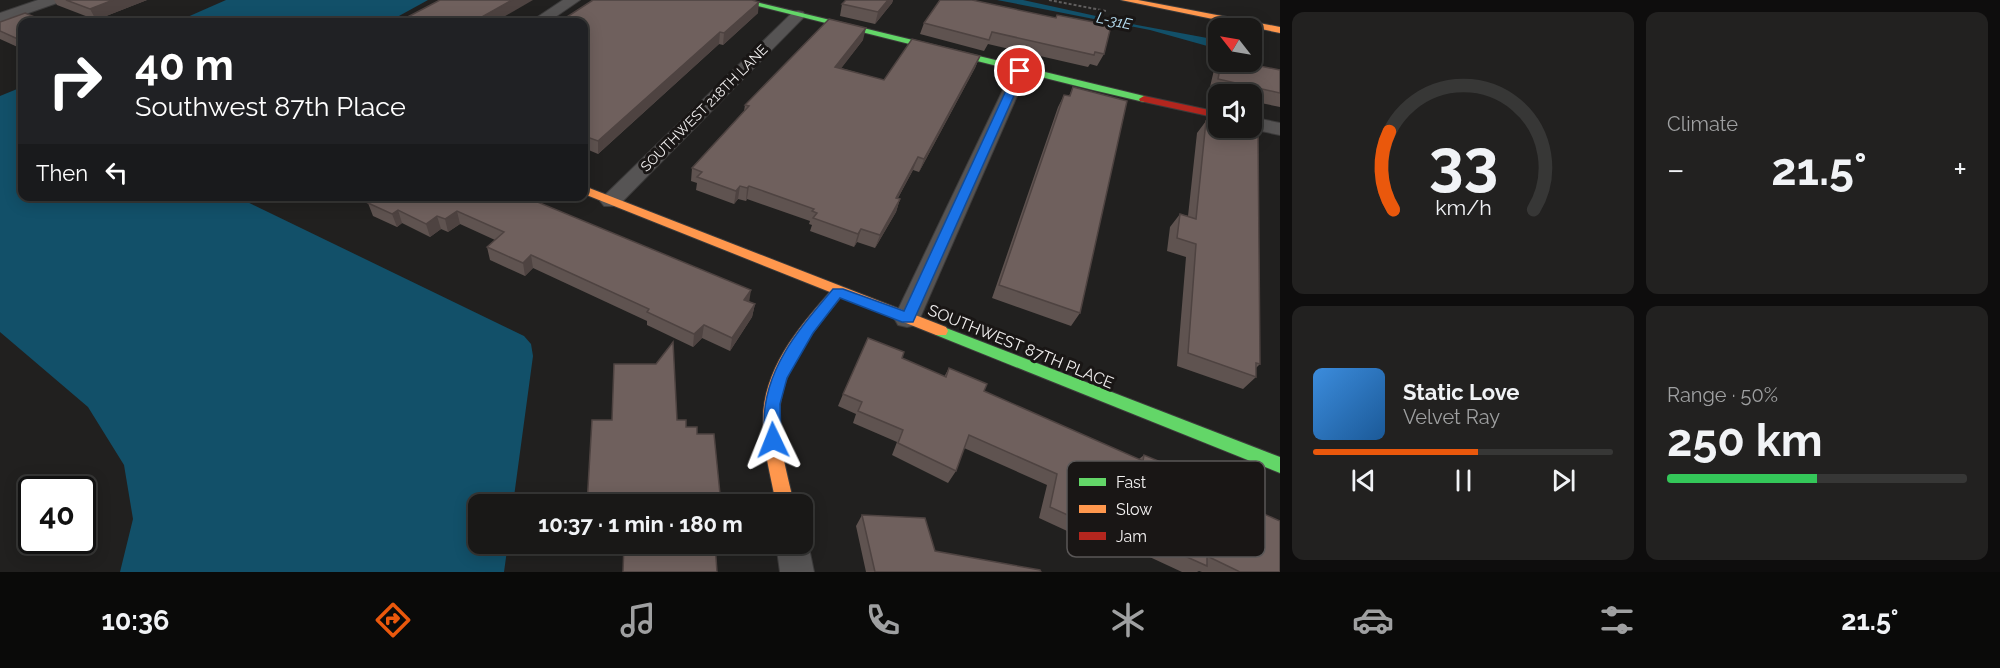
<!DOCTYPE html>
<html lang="en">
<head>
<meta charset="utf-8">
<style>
	body { margin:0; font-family:Raleway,sans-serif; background:#222120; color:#f1f3f6; height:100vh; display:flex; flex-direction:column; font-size:22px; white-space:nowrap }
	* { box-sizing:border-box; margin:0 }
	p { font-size:20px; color:#9fa0a1 }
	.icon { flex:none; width:33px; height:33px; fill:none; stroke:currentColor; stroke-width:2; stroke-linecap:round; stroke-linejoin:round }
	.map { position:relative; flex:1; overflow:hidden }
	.panel { display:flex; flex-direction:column; gap:12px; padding:12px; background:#0e0d0d; width:720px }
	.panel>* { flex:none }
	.guide { position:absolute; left:18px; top:18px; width:570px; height:183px; border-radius:12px; box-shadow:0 3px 15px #0003,0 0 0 2px #373736; background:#202124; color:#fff; overflow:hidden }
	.needle { width:39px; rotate:301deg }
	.buttons { position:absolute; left:1208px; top:18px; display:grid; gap:12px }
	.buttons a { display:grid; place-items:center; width:54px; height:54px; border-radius:12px; background:#191817; box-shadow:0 3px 15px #0003,0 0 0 2px #373736; font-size:30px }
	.speed { position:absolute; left:18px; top:476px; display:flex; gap:12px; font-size:30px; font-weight:700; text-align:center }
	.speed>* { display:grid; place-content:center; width:78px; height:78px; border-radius:50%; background:#191817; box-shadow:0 3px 15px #0003,0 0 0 2px #373736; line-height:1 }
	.speed .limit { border:3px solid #111; border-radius:9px; background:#fff; color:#111 }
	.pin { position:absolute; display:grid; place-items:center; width:51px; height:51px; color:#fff; margin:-26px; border:3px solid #fff; border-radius:50%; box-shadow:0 2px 6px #0007 }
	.me { position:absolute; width:66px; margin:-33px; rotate:358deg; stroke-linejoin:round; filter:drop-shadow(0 0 4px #0008) }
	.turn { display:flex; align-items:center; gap:21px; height:126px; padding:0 18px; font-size:27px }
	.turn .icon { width:78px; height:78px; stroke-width:2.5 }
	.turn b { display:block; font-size:42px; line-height:51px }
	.then { display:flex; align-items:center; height:57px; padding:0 18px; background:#0003; gap:12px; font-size:22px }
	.big { font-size:45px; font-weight:700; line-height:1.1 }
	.panel .tile { flex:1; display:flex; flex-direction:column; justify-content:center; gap:9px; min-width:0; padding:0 21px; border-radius:12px; background:#222120 }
	.panel .dial { align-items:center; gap:0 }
	.dial svg { height:156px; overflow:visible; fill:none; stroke:#373736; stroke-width:7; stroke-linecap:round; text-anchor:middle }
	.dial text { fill:#f1f3f6; stroke:none }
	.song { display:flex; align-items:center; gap:18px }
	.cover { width:72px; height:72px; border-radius:9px; background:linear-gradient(135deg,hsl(210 70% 55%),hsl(210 70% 35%)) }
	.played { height:6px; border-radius:3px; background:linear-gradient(90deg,#ea580c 55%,#373736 55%) }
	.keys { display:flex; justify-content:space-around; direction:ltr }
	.heat { display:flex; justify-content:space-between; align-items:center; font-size:33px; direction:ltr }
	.charge { height:9px; border-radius:4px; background:linear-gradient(90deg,#34c759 50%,#373736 0) }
	.panel .tiles { flex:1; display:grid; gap:12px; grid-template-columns:repeat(2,1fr) }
	.trip { position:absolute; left:468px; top:494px; width:345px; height:60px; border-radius:12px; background:#191817; box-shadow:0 3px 15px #0003,0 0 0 2px #373736; font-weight:700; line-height:60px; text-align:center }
	.menu { display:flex; height:96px; justify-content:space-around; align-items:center; background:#0a0a09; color:#9fa0a1 }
	.menu .icon { width:42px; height:42px }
	.menu .on { color:#ea580c }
	.menu b { font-size:27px; color:#f1f3f6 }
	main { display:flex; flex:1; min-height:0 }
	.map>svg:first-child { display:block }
</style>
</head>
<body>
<main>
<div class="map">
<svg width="1280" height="572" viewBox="0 0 1280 572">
	<rect width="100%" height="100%" fill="#21201f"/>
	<g fill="#125069">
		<path d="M226,0H428L388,22H176Z"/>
		<path d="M997,0H1023L1137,25L1218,40V49L1150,30Z"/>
		<path d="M22,87V196L237,197L524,336L531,344L533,356L513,504H478V543H508L504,572H120L133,519L124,465L88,407L0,332V96Z"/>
	</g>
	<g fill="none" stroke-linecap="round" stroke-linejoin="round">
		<defs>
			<g id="street">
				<path d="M38,0H59L57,3L0,23V13Z"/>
				<path d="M563,0H580L548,22H530Z"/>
				<path d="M798,11L803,12L805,15L803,18L618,206H604L600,201L604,196L793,12Z"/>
				<path d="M1020,66L1028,71L920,318L916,325L907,327L898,325L894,318L1012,71Z"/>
				<path d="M1251,117L1280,123V135L1247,128H1251Z"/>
				<path d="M802,531L808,543L814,572H780L776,543H802Z"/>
			</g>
			<g id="fast">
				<path d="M734,0H748L1144,96L1149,99L1144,102L1093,90Z"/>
				<path d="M941,326L1280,457V473L936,335L934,331L936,327Z"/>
			</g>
			<g id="slow">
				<path d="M1121,0H1138L1280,27V33Z"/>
				<path d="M584,186L946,327L948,331L946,335H936L841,297C811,333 778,372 779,422C780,450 788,477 794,504H776C771,477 763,449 763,421C763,370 797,329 830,292L584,194Z"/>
			</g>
			<path id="jam" d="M1144,96L1218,112V118L1140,101L1139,99Z"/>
		</defs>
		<use href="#street" stroke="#3c3b3b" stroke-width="2"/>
		<use href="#fast" stroke="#3c3b3b" stroke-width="2"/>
		<use href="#slow" stroke="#3c3b3b" stroke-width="2"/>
		<use href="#jam" stroke="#3c3b3b" stroke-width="2"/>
		<path stroke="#605e5e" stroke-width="2" stroke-dasharray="3 2" stroke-linecap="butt" d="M1049,0L1106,11"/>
		<use href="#street" fill="#565454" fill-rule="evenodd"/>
		<use href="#fast" fill="#63d668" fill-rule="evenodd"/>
		<use href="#slow" fill="#ff974d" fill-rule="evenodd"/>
		<use href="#jam" fill="#b3261e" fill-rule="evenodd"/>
	</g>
	<g fill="#5f5350">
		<path d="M54,0H147L96,20L57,5Z"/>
		<path d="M846,0H893L892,3L875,24L840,16L842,4Z"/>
		<path d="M940,0L1104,54L1097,66L1090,64L1088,67L988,44L984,51L920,34L924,23Z"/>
		<path d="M758,13L723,45L719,44L598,154L584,148V22Z"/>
		<path d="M0,22H22V49L0,39Z"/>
		<path d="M863,40L841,68L884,80L980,56L975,68L919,172L913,170L898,198L900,199L896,212L875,248L857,242L854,247L810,231L812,225L809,224L810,221L747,199L746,201L738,199L734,204L696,190L697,183L691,181L692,168L744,111L745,105Z"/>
		<path d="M1220,62H1240L1280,70V107L1251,101V94H1224L1209,91L1214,70Z"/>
		<path d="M1073,87L1080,313L1071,326L992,298L1058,107L1064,95L1069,96Z"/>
		<path d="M1206,121L1260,364L1256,368V377L1243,389L1177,366L1186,257L1167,251L1170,227L1180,214L1188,216L1197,133Z"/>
		<path d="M372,196H523L755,304L752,317L730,351L702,338L693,347L647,325V321L533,268L525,276L490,260L487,247L495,240L460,224L448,232L441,229L430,237L402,223L397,227L373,216L368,203L373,199Z"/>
		<path d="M949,368L984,391L1139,459L1144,455L1209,490L1280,572H1202L1199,571L1197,572H1182L1113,540L1104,548L1039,518L1047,485L964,448L956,471L948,483L892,455L897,442L853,423L856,414L838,406L843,394L944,377Z"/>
		<path d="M862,515L935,551L1041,572H866L856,526Z"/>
		<path d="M585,543H715L623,552H586Z"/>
	</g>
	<g fill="#4e4341">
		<path d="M113,0H147L96,20L90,9Z"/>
		<path d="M512,0H533L495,22H473Z"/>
		<path d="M888,0H893L892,3L875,24L878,12Z"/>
		<path d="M759,2L758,13L723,45L724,33Z"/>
		<path d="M866,28L863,40L833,79L835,67Z"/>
		<path d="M720,32L719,44L598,154V141Z"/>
		<path d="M980,56L975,68L919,172L924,159Z"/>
		<path d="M918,157L913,170L891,211L896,198Z"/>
		<path d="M740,186L738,199L734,204L736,191Z"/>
		<path d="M749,186L747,199L746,201L747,188Z"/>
		<path d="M900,199L896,212L875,248L880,235Z"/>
		<path d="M398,210L402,223L397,227L392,214Z"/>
		<path d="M457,211L460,224L448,232L445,219Z"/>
		<path d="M437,216L441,229L430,237L426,224Z"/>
		<path d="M861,229L857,242L854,247L858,234Z"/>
		<path d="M531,255L533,268L525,276L523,263Z"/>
		<path d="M751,290L749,303L744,300Z"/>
		<path d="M755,304L752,317L730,351L732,338Z"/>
		<path d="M704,325L702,338L693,347L694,334Z"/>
	</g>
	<g fill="#6f605d" stroke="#4e4341" stroke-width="1.5">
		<path d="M66,0H113L90,9Z"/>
		<path d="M440,0H512L473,22H398Z"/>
		<path d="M593,0H752L759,2L724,33L720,32L598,141L584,136V22H559Z"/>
		<path d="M846,0H888L878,12L842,4Z"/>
		<path d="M940,0H972L1056,18L1057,15L1109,25L1110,30L1104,54L1095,52L1094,55L992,32L989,40L924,23Z"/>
		<path d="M25,13L46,22H22V40H20L0,31V22Z"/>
		<path d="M829,19L866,28L835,67L884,80L912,39L980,56L924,159L918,157L896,198L900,199L880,235L861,229L858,234L813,218L817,213L812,211L814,209L749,186L747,188L740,186L736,191L697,177L702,172L692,168L749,106L745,105Z"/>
		<path d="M1221,62H1240L1280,70V93L1218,79Z"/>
		<path d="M1073,87L1127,101L1080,313L999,285L1064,95L1070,96Z"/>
		<path d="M1206,121L1218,124V128H1233L1258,134L1260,364L1256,363V377L1188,353L1196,244L1177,238L1180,214L1196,219Z"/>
		<path d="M377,196H523L751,290L744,300L755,304L732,338L704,325L694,334L647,312L649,309L531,255L523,263L487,247L504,232L457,211L445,219L437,216L426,224L398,210L392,214L368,203Z"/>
		<path d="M868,338L904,352L902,358L946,377L949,368L987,384L984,391L1143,461L1144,455L1209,482V490L1280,521V572H1240L1207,556V566L1118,526L1116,537L1050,507L1057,474L969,435L956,471L898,443L903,430L858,411L862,402L843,394Z"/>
		<path d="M673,342L677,420H686V427H697V434H714L721,504H587L592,420H612L614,364H656Z"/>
		<path d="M862,515L925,518L935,551L1040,570L1041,572H875Z"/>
		<path d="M624,543H715L717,572H623Z"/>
	</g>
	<path fill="#1a73e8" stroke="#114b97" stroke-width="1.5" d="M1020,69L1025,71L913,322H902L840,298L813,333L787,378L780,404L781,440L779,446L773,448L767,446C764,438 765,431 764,423C764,368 800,328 833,289H843L904,311L1015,71Z"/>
	<g text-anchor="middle" stroke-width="6" stroke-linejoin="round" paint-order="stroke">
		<g font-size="14" fill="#f2f0f0" stroke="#191615">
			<text transform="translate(704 108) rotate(-45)" y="5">SOUTHWEST 218TH LANE</text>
		</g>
		<g font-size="15" font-style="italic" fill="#bae3f8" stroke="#191615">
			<text transform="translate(1114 21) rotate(12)" y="5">L-31E</text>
		</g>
		<g font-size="16" fill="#f2f0f0" stroke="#191615">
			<text transform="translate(1021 346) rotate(22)" y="6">SOUTHWEST 87TH PLACE</text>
		</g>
	</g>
	<rect x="1067" y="461" width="198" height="96" rx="9" fill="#191615" stroke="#5a5757" stroke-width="1.5"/>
	<rect x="1079" y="478" width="27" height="8" fill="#63d668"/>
	<rect x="1079" y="505" width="27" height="8" fill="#ff974d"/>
	<rect x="1079" y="532" width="27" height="8" fill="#b3261e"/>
	<g font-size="16" fill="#f2f0f0">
		<text x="1116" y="488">Fast</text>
		<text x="1116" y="515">Slow</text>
		<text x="1116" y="542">Jam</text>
	</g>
</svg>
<div class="buttons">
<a><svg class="needle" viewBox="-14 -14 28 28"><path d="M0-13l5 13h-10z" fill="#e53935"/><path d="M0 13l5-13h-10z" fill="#9fa0a1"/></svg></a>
<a><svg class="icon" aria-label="sound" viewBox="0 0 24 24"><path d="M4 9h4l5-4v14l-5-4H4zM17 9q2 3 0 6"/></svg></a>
</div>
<div class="speed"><div class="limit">40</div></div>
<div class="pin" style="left:1020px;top:71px;background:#d93025"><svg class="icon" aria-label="arrive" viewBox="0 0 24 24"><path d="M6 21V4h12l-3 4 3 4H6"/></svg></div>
<svg class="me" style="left:773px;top:440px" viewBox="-20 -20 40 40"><path d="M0-17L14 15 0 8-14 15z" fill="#1a73e8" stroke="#fff" stroke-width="4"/></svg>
<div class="trip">10:37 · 1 min · 180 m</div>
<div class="guide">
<div class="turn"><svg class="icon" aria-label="right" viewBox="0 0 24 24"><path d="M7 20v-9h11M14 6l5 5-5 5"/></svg><div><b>40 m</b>Southwest 87th Place</div></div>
<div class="then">Then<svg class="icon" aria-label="left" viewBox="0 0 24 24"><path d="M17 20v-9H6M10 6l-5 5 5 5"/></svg></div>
</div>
</div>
<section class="panel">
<div class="tiles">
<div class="tile dial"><svg viewBox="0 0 100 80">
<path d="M14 69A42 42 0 1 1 86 69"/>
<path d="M14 69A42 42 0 0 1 12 29" stroke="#ea580c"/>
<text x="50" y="56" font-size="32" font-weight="700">33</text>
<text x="50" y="72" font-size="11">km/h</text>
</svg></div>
<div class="tile"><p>Climate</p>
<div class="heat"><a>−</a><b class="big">21.5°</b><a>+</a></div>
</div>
<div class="tile">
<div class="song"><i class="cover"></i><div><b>Static Love</b><p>Velvet Ray</p></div></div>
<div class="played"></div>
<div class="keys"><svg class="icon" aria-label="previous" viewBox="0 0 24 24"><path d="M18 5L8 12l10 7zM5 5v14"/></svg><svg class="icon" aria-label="pause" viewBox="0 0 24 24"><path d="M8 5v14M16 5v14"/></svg><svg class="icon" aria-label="next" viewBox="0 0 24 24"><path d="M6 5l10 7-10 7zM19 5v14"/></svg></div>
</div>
<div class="tile"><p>Range · 50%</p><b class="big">250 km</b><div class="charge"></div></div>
</div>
</section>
</main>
<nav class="menu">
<b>10:36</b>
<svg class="icon on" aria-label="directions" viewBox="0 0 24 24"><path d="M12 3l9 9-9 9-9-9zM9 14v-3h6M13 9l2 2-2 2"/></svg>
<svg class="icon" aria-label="music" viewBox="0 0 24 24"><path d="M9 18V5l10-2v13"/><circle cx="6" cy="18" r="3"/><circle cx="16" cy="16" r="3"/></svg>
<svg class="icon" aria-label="phone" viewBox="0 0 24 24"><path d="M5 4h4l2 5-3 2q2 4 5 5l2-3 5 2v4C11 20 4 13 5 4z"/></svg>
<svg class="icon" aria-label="climate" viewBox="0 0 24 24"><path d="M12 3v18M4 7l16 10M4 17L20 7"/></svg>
<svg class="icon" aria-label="car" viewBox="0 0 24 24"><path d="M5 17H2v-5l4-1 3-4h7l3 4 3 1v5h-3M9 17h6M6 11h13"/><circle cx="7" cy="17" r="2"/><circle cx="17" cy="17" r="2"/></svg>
<svg class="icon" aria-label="filters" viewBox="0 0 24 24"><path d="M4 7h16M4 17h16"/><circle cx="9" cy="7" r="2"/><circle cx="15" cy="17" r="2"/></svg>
<b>21.5°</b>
</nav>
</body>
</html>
